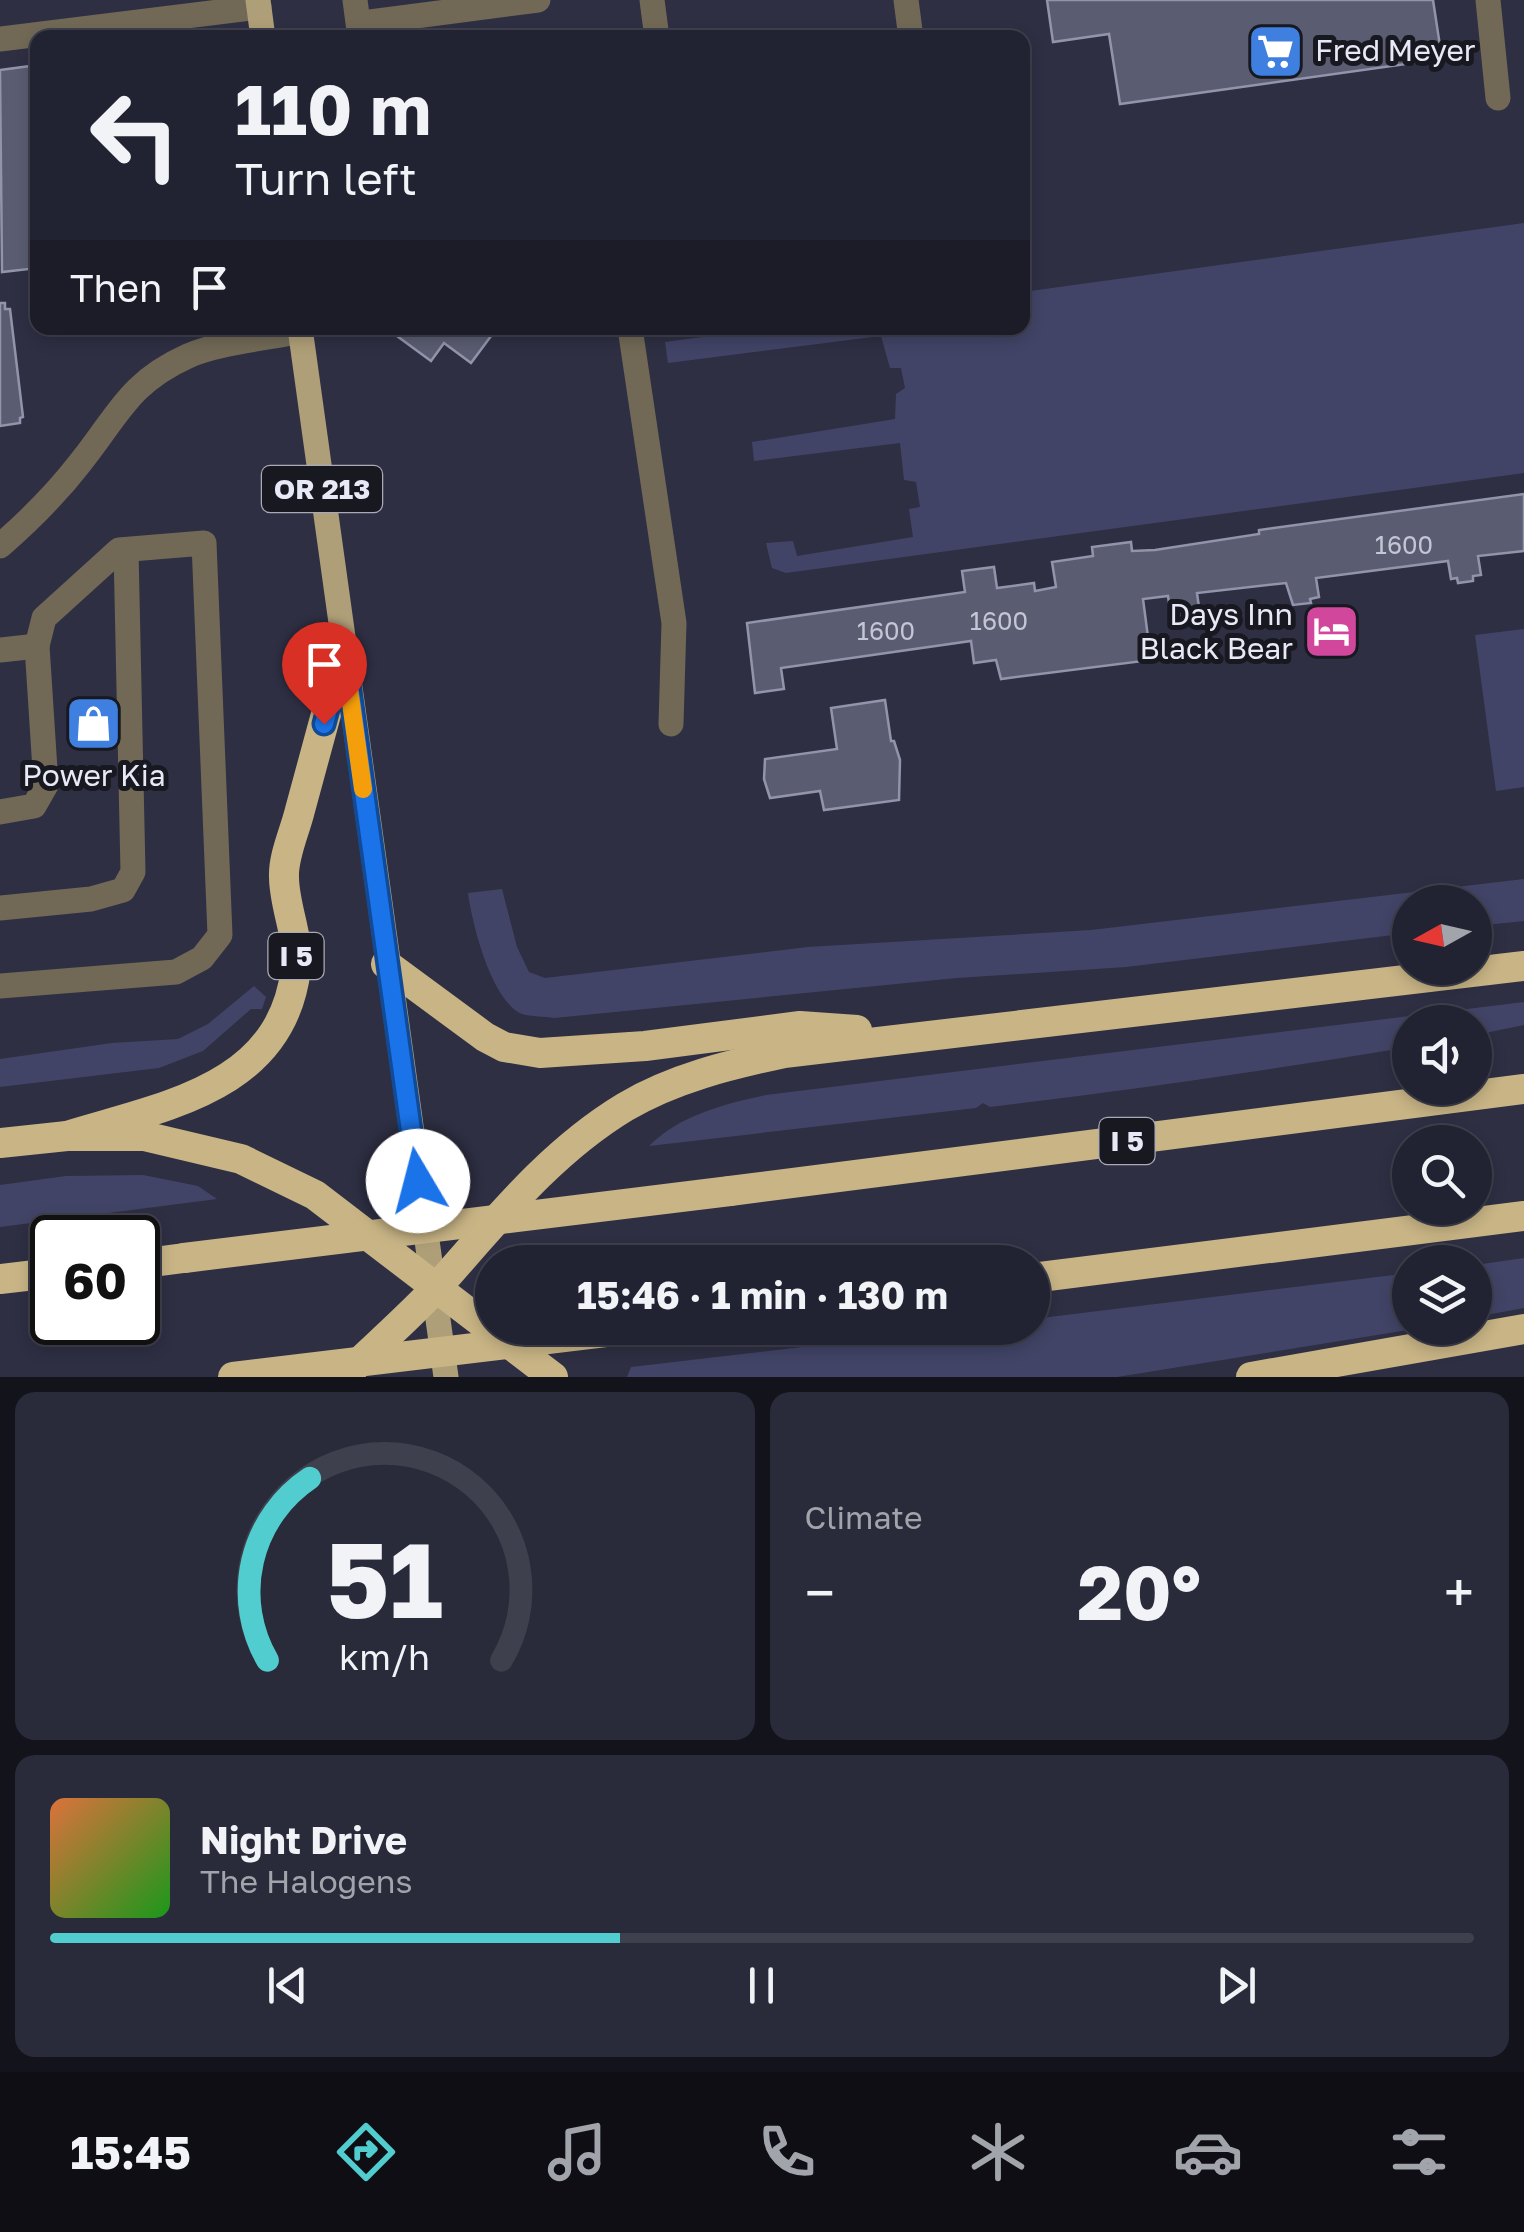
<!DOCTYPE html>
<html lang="en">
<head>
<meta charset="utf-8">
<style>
	body { margin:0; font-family:"Golos Text",sans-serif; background:#2a2b3a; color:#f1f3f6; height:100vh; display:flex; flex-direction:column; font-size:38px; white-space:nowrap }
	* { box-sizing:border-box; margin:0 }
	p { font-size:32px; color:#a2a4ac }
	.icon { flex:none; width:55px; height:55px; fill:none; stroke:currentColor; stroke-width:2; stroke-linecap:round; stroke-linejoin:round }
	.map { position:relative; height:1377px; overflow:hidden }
	.drawer { display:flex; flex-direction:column; gap:15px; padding:15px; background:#13131c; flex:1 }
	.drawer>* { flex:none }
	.top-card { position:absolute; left:30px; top:30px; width:1000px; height:305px; border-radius:20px; box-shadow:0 5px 15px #0003,0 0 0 2px #3f404d; background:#222332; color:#f1f3f6; overflow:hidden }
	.needle { width:65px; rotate:262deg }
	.tools { position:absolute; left:1392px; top:885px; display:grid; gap:20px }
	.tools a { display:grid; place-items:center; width:100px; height:100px; border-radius:50%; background:#222332; box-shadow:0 5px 15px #0003,0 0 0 2px #3f404d; font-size:50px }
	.speed { position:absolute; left:30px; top:1215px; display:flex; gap:20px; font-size:50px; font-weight:700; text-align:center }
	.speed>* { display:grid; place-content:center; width:130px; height:130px; border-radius:50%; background:#222332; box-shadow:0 5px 15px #0003,0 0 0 2px #3f404d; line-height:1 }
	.speed .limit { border:5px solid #111; border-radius:15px; background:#fff; color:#111 }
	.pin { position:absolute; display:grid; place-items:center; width:85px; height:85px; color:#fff; margin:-102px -42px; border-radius:50% 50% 50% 0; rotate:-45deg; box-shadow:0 0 10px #0007 }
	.pin .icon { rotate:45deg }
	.me { position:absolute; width:110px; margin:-55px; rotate:352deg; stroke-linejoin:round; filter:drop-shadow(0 0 8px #0008) }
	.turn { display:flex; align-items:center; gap:35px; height:210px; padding:0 40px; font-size:45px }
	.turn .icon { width:130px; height:130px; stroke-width:2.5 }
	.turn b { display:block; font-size:70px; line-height:85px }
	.then { display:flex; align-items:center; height:95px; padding:0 40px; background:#0003; gap:20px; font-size:38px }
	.big { font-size:75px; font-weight:700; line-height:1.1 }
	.drawer .widget { flex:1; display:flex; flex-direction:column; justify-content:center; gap:15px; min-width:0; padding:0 35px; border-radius:20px; background:#2a2b3a }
	.drawer .dial { align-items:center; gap:0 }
	.dial svg { height:260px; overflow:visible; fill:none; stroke:#3f404d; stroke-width:7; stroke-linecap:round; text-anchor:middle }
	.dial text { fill:#f1f3f6; stroke:none }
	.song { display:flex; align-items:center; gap:30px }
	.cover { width:120px; height:120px; border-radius:15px; background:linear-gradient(135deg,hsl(20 70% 55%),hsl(120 70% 35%)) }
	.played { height:10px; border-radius:5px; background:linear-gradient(90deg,#52cdcf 40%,#3f404d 40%) }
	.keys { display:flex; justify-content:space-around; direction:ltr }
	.heat { display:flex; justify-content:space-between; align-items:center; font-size:55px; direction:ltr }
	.drawer .tiles { flex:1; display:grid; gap:15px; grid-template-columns:1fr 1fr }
	.widget:last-child { grid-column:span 2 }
	.trip { position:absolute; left:475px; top:1245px; width:575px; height:100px; border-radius:50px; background:#222332; box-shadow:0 5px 15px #0003,0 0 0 2px #3f404d; font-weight:700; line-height:100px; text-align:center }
	.tabs { display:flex; height:160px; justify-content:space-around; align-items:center; background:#0e0e14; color:#a2a4ac }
	.tabs .icon { width:70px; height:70px }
	.tabs .selected { color:#52cdcf }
	.tabs b { font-size:45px; color:#f1f3f6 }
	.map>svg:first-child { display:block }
</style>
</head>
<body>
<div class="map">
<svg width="1524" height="1377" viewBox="0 0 1524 1377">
	<rect width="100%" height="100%" fill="#2e2f43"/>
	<g fill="#424467">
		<path d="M1524,223V473L786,573L772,568L766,543L793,541L797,556L913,537L909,509L920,507L916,482L904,480L900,443L754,461L752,442L895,419L896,394L905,388L901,368H890L881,336L668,363L665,342L769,328H1022L1023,292Z"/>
		<path d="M1524,629V787L1496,791L1475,635Z"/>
		<path d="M1524,879V921L1475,926V902H1410V933L1126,967L957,978L554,1018C545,1016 531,1017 522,1014C491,1001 472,923 468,893L502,889L517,947L529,972L545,978L808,947L1091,930Z"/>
		<path d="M254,986L266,997L262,1009H251L203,1051L159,1068L0,1087V1059L112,1043L178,1039L208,1024Z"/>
		<path d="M1524,1002V1025L1475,1035V1022H1410V1047C1270,1070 1131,1090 990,1107L983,1103L976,1108L649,1146C680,1115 724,1104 766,1095Z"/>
		<path d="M143,1175L198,1186L217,1199L0,1227V1185L66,1176Z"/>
		<path d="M1524,1258V1308L1475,1317V1265Z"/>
		<path d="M1410,1273V1328H1420L1117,1377H627L631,1367L964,1328H1032L1033,1319Z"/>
	</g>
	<g fill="#5a5c72" stroke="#9294ab" stroke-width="2.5">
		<path d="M1047,0H1433L1442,59L1120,104L1109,34L1053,42Z"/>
		<path d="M38,65V268L2,272L0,70Z"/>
		<path d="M0,303H5V309H10L23,417L20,418V423L0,426Z"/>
		<path d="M386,328H497L471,363L444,343L431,361Z"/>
		<path d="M1524,494V551L1478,556L1481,575L1473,576V581L1458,583L1457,578L1451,579L1448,561L1316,578L1319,597L1310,599L1311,603L1293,605L1286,583L1197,593L1200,614L1171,618L1168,596L1143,599L1151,660L1001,679L996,660L974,663L971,641L781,668L784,689L755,693L747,623L965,592L962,571L994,567L997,588L1034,583L1035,591L1056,587L1052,562L1093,556L1092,547L1131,542L1132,551L1155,550L1259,534V530Z"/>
		<path d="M885,700L891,741H894L900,760L899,800L824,810L820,791L770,798L764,779L765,759L837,749L831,708Z"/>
	</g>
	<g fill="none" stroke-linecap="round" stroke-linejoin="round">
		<g stroke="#716956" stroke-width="25">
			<path d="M355,0L360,38"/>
			<path d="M652,0L657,38"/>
			<path d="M906,0L911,38"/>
			<path d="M1488,0L1498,98"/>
			<path d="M359,31L370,22L538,0"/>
			<path d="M0,39L259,7"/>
			<path d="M630,328L674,623L671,724"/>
			<path d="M0,546C30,520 56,494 80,463C118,416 128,383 188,356C216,343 269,338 301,331"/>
			<path d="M0,650L37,646L44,618L119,550L204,543L220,935L202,958L176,972L0,986"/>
			<path d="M0,812L34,806L46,785L37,646"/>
			<path d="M0,908L91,899L123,890L133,872L126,550"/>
		</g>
		<g stroke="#af9f78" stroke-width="25">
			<path d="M258,0L263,38"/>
			<path d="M300,328L446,1377"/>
		</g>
		<g stroke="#c8b485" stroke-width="30">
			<path d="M386,964L485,1037L504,1047L540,1053L645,1046L800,1026L857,1030"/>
			<path d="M67,1136C164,1106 282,1089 296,968C300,938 284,907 284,877C283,856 295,831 300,810C315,756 329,702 344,648"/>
			<path d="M0,1143L67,1136H144L241,1159L315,1195L553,1377"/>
			<path d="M730,1191L1524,1089"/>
			<path d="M138,1264L184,1258"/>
			<path d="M1032,1278L1524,1216"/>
			<path d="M0,1279L52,1273"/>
			<path d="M350,1371C379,1343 410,1316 438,1286C496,1221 549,1153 625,1107C674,1078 729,1065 784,1053L1524,966"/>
			<path d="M1251,1377L1524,1329"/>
		</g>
		<g stroke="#c8b485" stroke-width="30">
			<path d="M184,1258L730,1191"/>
			<path d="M233,1377L639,1328"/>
		</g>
	</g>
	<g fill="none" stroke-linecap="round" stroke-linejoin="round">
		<defs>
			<path id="route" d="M324,724L344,648L418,1181"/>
		</defs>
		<use href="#route" stroke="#114b97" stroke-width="25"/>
		<use href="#route" stroke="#1a73e8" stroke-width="18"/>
		<path stroke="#f59e0b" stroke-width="18" d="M346,667L363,789"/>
	</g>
	<defs>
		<symbol id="supermarket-square" viewBox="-11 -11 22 22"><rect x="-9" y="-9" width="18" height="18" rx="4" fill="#3f7fe0" stroke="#181821"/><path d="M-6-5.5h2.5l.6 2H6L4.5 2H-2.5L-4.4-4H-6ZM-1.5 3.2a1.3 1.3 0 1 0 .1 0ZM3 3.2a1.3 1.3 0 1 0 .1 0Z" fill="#fff"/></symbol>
		<symbol id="hotel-square" viewBox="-11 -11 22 22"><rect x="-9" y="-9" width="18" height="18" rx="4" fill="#d1479c" stroke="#181821"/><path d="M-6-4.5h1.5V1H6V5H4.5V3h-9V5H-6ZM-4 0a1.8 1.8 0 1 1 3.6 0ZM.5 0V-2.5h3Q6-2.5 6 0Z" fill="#fff"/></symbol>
		<symbol id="shop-square" viewBox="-11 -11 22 22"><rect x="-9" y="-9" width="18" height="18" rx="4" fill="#3f7fe0" stroke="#181821"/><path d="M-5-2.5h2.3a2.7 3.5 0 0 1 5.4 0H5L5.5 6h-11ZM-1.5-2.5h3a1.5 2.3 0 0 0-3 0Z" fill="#fff"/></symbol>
	</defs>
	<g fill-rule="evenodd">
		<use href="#supermarket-square" x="1244" y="20" width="63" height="63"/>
		<use href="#hotel-square" x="1300" y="600" width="63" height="63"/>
		<use href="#shop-square" x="62" y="692" width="63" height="63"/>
	</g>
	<g text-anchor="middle" stroke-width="10" stroke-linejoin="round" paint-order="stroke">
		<g font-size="25" fill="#c4c6d5">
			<text x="1404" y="554">1600</text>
			<text x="999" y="630">1600</text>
			<text x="886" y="640">1600</text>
		</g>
		<g fill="#181821" stroke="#aaaab6" stroke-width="2.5">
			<rect x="262" y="466" width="120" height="46" rx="8"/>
			<rect x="268.5" y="933" width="55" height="46" rx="8"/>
			<rect x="1099.5" y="1118" width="55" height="46" rx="8"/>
		</g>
		<g font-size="28" font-weight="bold" fill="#e8e9f6">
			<text x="322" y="499">OR 213</text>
			<text x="296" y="966">I 5</text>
			<text x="1127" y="1151">I 5</text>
		</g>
		<g font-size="30" fill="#e8e9f6" stroke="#181821" text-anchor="start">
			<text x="1315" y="61">Fred Meyer</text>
			<text x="1293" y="625" text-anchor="end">Days Inn<tspan x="1293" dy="34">Black Bear</tspan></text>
			<text x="94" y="786" text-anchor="middle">Power Kia</text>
		</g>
	</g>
</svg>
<div class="tools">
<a><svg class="needle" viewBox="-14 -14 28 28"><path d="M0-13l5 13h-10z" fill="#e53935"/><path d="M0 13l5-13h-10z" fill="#a2a4ac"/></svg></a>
<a><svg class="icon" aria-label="sound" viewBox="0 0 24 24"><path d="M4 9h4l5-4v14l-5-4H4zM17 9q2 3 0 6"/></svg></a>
<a><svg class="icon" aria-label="search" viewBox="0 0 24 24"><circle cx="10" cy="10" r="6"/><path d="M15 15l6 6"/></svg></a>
<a><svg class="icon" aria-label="layers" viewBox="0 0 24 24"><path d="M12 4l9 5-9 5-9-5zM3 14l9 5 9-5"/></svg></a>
</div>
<div class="speed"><div class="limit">60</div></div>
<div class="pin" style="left:324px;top:724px;background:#d93025"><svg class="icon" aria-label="arrive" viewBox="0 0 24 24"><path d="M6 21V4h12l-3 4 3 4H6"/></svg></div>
<svg class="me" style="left:418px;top:1181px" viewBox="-20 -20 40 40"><circle r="19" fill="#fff"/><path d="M0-13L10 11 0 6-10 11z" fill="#1a73e8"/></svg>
<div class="trip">15:46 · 1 min · 130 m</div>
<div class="top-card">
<div class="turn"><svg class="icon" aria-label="left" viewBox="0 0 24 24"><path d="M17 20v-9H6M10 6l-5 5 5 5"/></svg><div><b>110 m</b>Turn left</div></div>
<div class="then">Then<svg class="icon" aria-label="arrive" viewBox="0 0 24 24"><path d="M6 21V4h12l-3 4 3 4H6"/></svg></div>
</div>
</div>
<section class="drawer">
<div class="tiles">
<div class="widget dial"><svg viewBox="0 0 100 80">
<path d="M14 69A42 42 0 1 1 86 69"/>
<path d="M14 69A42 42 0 0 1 27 13" stroke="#52cdcf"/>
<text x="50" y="56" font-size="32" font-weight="700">51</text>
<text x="50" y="72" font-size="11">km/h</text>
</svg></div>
<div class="widget"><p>Climate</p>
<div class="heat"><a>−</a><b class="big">20°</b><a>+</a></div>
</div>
<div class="widget">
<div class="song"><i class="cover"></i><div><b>Night Drive</b><p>The Halogens</p></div></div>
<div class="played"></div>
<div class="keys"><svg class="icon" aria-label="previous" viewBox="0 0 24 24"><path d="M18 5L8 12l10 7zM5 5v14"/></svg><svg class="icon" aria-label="pause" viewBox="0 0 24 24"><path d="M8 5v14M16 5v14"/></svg><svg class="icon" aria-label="next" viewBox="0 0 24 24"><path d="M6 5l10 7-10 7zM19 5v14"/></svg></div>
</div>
</div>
</section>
<nav class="tabs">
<b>15:45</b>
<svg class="icon selected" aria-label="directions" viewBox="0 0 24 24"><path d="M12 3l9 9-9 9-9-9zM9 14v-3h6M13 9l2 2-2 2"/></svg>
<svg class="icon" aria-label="music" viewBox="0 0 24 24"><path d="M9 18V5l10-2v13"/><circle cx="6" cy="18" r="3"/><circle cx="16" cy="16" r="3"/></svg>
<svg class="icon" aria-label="phone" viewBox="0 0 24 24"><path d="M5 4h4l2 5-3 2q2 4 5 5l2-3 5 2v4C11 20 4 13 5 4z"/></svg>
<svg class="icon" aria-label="climate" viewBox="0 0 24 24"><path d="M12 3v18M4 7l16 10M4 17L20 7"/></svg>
<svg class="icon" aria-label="car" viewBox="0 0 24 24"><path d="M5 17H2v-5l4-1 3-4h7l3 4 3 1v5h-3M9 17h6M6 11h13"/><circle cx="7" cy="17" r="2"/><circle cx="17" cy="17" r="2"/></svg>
<svg class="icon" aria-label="filters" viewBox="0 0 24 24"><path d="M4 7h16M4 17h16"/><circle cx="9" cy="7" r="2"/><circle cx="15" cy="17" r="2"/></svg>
</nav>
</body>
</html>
